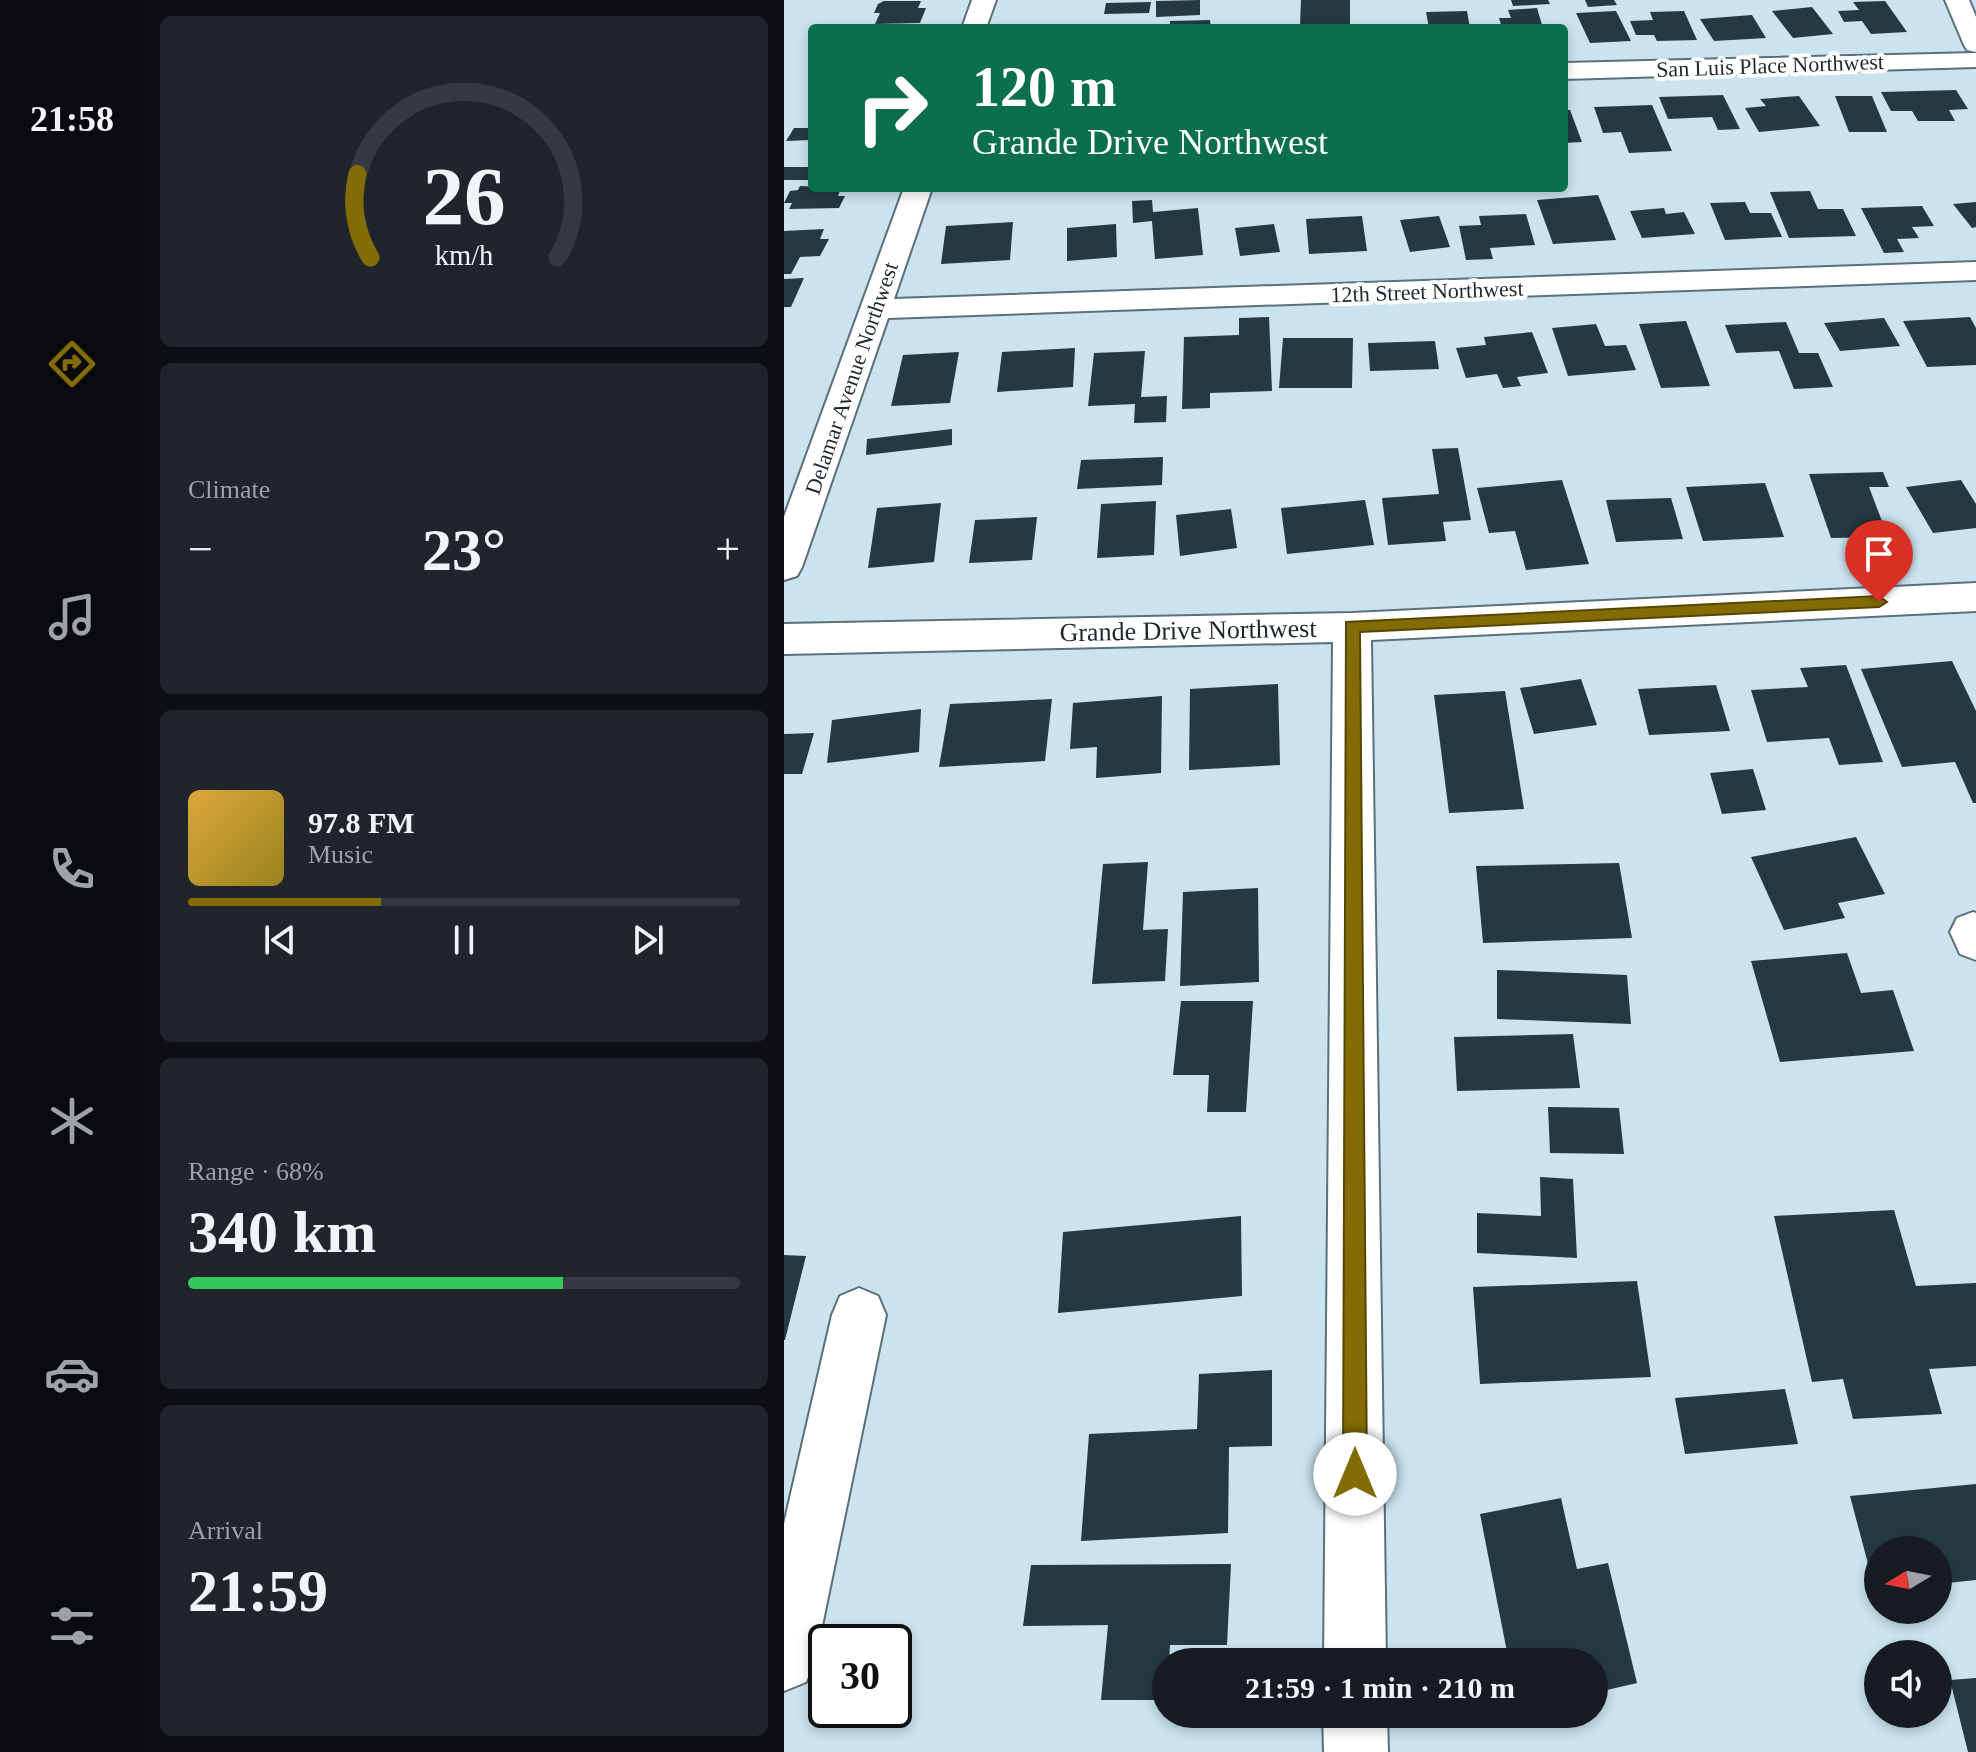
<!DOCTYPE html>
<html lang="en">
<head>
<meta charset="utf-8">
<style>
	body { margin:0; font-family:"Times New Roman",serif; background:#20242c; color:#f1f3f6; height:100vh; display:flex; flex-direction:column; font-size:30px; white-space:nowrap }
	* { box-sizing:border-box; margin:0 }
	p { font-size:26px; color:#9ea1a6 }
	.icon { flex:none; width:44px; height:44px; fill:none; stroke:currentColor; stroke-width:2; stroke-linecap:round; stroke-linejoin:round }
	.map { position:relative; flex:1; overflow:hidden }
	.panel { display:flex; flex-direction:column; gap:16px; padding:16px; background:#0d0f14; width:640px }
	.panel>* { flex:none }
	.guide { position:absolute; left:24px; top:24px; width:760px; height:168px; border-radius:8px; box-shadow:0 4px 12px #0003; background:#0b6e4f; color:#fff; overflow:hidden }
	.needle { width:52px; rotate:260deg }
	.buttons { position:absolute; left:1080px; top:1536px; display:grid; gap:16px }
	.buttons a { display:grid; place-items:center; width:88px; height:88px; border-radius:50%; background:#171b24; box-shadow:0 4px 12px #0003; font-size:40px }
	.speed { position:absolute; left:24px; top:1624px; display:flex; gap:16px; font-size:40px; font-weight:700; text-align:center }
	.speed>* { display:grid; place-content:center; width:104px; height:104px; border-radius:50%; background:#171b24; box-shadow:0 4px 12px #0003; line-height:1 }
	.speed .limit { border:4px solid #111; border-radius:12px; background:#fff; color:#111 }
	.pin { position:absolute; display:grid; place-items:center; width:68px; height:68px; color:#fff; margin:-82px -34px; border-radius:50% 50% 50% 0; rotate:-45deg; box-shadow:0 0 8px #0007 }
	.pin .icon { rotate:45deg }
	.me { position:absolute; width:88px; margin:-44px; rotate:0deg; stroke-linejoin:round; filter:drop-shadow(0 0 6px #0008) }
	.turn { display:flex; align-items:center; gap:28px; height:168px; padding:0 32px; font-size:36px }
	.turn .icon { width:104px; height:104px; stroke-width:2.5 }
	.turn b { display:block; font-size:56px; line-height:68px }
	.big { font-size:60px; font-weight:800; line-height:1.1 }
	.panel .widget { flex:1; display:flex; flex-direction:column; justify-content:center; gap:12px; min-width:0; padding:0 28px; border-radius:12px; background:#20242c }
	.panel .dial { align-items:center; gap:0 }
	.dial svg { height:208px; overflow:visible; fill:none; stroke:#363941; stroke-width:7; stroke-linecap:round; text-anchor:middle }
	.dial text { fill:#f1f3f6; stroke:none }
	.song { display:flex; align-items:center; gap:24px }
	.cover { width:96px; height:96px; border-radius:12px; background:linear-gradient(135deg,hsl(40 70% 55%),hsl(50 70% 35%)) }
	.played { height:8px; border-radius:4px; background:linear-gradient(90deg,#836b05 35%,#363941 35%) }
	.keys { display:flex; justify-content:space-around; direction:ltr }
	.heat { display:flex; justify-content:space-between; align-items:center; font-size:44px; direction:ltr }
	.charge { height:12px; border-radius:6px; background:linear-gradient(90deg,#34c759 68%,#363941 0) }
	.trip { position:absolute; left:368px; top:1648px; width:456px; height:80px; border-radius:40px; background:#171b24; box-shadow:0 4px 12px #0003; font-weight:800; line-height:80px; text-align:center }
	main { display:flex; flex:1; min-height:0 }
	.tab-bar { display:flex; flex-direction:column; width:144px; justify-content:space-around; align-items:center; background:#090b0e; color:#9ea1a6 }
	.tab-bar .icon { width:56px; height:56px }
	.tab-bar .on { color:#836b05 }
	.tab-bar b { font-size:36px; color:#f1f3f6 }
	.map>svg:first-child { display:block }
</style>
</head>
<body>
<main>
<nav class="tab-bar">
<b>21:58</b>
<svg class="icon on" aria-label="directions" viewBox="0 0 24 24"><path d="M12 3l9 9-9 9-9-9zM9 14v-3h6M13 9l2 2-2 2"/></svg>
<svg class="icon" aria-label="music" viewBox="0 0 24 24"><path d="M9 18V5l10-2v13"/><circle cx="6" cy="18" r="3"/><circle cx="16" cy="16" r="3"/></svg>
<svg class="icon" aria-label="phone" viewBox="0 0 24 24"><path d="M5 4h4l2 5-3 2q2 4 5 5l2-3 5 2v4C11 20 4 13 5 4z"/></svg>
<svg class="icon" aria-label="climate" viewBox="0 0 24 24"><path d="M12 3v18M4 7l16 10M4 17L20 7"/></svg>
<svg class="icon" aria-label="car" viewBox="0 0 24 24"><path d="M5 17H2v-5l4-1 3-4h7l3 4 3 1v5h-3M9 17h6M6 11h13"/><circle cx="7" cy="17" r="2"/><circle cx="17" cy="17" r="2"/></svg>
<svg class="icon" aria-label="filters" viewBox="0 0 24 24"><path d="M4 7h16M4 17h16"/><circle cx="9" cy="7" r="2"/><circle cx="15" cy="17" r="2"/></svg>
</nav>
<section class="panel">
<div class="widget dial"><svg viewBox="0 0 100 80">
<path d="M14 69A42 42 0 1 1 86 69"/>
<path d="M14 69A42 42 0 0 1 9 37" stroke="#836b05"/>
<text x="50" y="56" font-size="32" font-weight="700">26</text>
<text x="50" y="72" font-size="11">km/h</text>
</svg></div>
<div class="widget"><p>Climate</p>
<div class="heat"><a>−</a><b class="big">23°</b><a>+</a></div>
</div>
<div class="widget">
<div class="song"><i class="cover"></i><div><b>97.8 FM</b><p>Music</p></div></div>
<div class="played"></div>
<div class="keys"><svg class="icon" aria-label="previous" viewBox="0 0 24 24"><path d="M18 5L8 12l10 7zM5 5v14"/></svg><svg class="icon" aria-label="pause" viewBox="0 0 24 24"><path d="M8 5v14M16 5v14"/></svg><svg class="icon" aria-label="next" viewBox="0 0 24 24"><path d="M6 5l10 7-10 7zM19 5v14"/></svg></div>
</div>
<div class="widget"><p>Range · 68%</p><b class="big">340 km</b><div class="charge"></div></div>
<div class="widget"><p>Arrival</p><b class="big">21:59</b></div>
</section>
<div class="map">
<svg width="1192" height="1752" viewBox="0 0 1192 1752">
	<rect width="100%" height="100%" fill="#cae3ef"/>
	<g fill="#243942">
		<path d="M416,0V15L372,17V1Z"/>
		<path d="M517,0H566V25H516Z"/>
		<path d="M727,0H764L766,4L729,6Z"/>
		<path d="M801,0H830L833,5L804,7Z"/>
		<path d="M100,1H137L134,8H142L136,23L91,24L96,13H90L94,4Z"/>
		<path d="M1101,1L1123,32L1087,34L1078,21L1060,22L1054,11L1075,10L1069,2Z"/>
		<path d="M367,2L365,13L320,14L322,3Z"/>
		<path d="M1028,7L1049,34L1009,38L988,11Z"/>
		<path d="M753,8L759,28H718L715,18H727L724,10Z"/>
		<path d="M683,11L686,28H645L642,12Z"/>
		<path d="M832,11L847,41L806,43L792,13Z"/>
		<path d="M900,11L913,40L873,41L870,35H852L846,21L869,20L866,12Z"/>
		<path d="M968,15L982,38L930,41L916,19Z"/>
		<path d="M426,20L427,28H386V21Z"/>
		<path d="M1172,90L1184,109L1165,110L1171,121H1134L1128,111H1107L1097,92Z"/>
		<path d="M939,95L956,129L934,130L928,117L884,119L875,97Z"/>
		<path d="M1015,96L1036,126L975,132L961,108L982,106L976,99Z"/>
		<path d="M1051,96H1088L1103,132H1065Z"/>
		<path d="M868,105L888,151L845,153L837,132L819,133L810,107Z"/>
		<path d="M780,110H786L798,142L780,143Z"/>
		<path d="M10,128H28V140L2,141Z"/>
		<rect x="0" y="167" width="28" height="13"/>
		<path d="M16,186L57,188L54,196H61L55,208L5,209L8,203H0L6,191L14,190Z"/>
		<path d="M1026,191L1034,209H1059L1072,236L1005,238L986,192Z"/>
		<path d="M814,195L832,240L769,244L753,200Z"/>
		<path d="M368,200L369,212L414,208L419,255L371,259L368,221L349,223L348,201Z"/>
		<path d="M961,202L966,213H987L998,237L941,240L926,203Z"/>
		<path d="M1192,202V227L1188,228L1169,204Z"/>
		<path d="M1138,206L1150,226L1128,227L1135,238L1113,239L1120,252L1100,253L1077,208Z"/>
		<path d="M880,208L882,214L900,212L911,234L858,238L846,211Z"/>
		<path d="M742,214L751,245L706,248L709,259L682,260L675,226L697,225L695,216Z"/>
		<path d="M578,216L583,251L525,254L522,219Z"/>
		<path d="M655,216L666,247L626,252L616,220Z"/>
		<path d="M229,222L226,260L157,264L162,226Z"/>
		<path d="M332,224L333,257L283,261V228Z"/>
		<path d="M490,224L496,252L456,256L451,228Z"/>
		<path d="M40,229L36,239H45L36,256L16,257L7,274H0V231Z"/>
		<path d="M20,278L7,307H0V279Z"/>
		<path d="M485,317L488,391L426,393V408L398,409L400,337L455,335V318Z"/>
		<path d="M1186,317L1192,328V365L1143,367L1119,321Z"/>
		<path d="M1100,318L1116,346L1056,351L1040,323Z"/>
		<path d="M902,321L926,386L877,388L855,324Z"/>
		<path d="M1002,322L1015,353H1034L1049,387L1010,389L995,351L952,353L941,325Z"/>
		<path d="M812,324L821,346L842,345L852,370L784,376L768,328Z"/>
		<path d="M748,332L764,373L733,377L737,386L719,388L713,374L682,378L672,348L702,345L700,337Z"/>
		<path d="M499,338H569L568,388H495Z"/>
		<path d="M651,341L655,369L586,371L584,343Z"/>
		<path d="M291,348L289,387L213,392L218,352Z"/>
		<path d="M361,351L357,397L383,396L382,422L350,423L351,404L304,406L310,353Z"/>
		<path d="M175,352L166,403L107,406L119,355Z"/>
		<path d="M168,429V445L82,455L83,439Z"/>
		<path d="M674,448L687,520L659,522L662,541L604,545L598,498L655,494L648,449Z"/>
		<path d="M379,457L378,485L293,489L297,460Z"/>
		<path d="M1099,472L1105,487H1085L1104,537L1047,538L1025,474Z"/>
		<path d="M778,480L805,564L742,570L731,531L705,533L693,488Z"/>
		<path d="M1177,480L1192,504V528L1149,533L1122,487Z"/>
		<path d="M981,483L1000,537L919,541L902,487Z"/>
		<path d="M887,498L899,539L832,542L822,500Z"/>
		<path d="M581,500L590,545L503,554L497,508Z"/>
		<path d="M372,501L370,555L313,558L317,504Z"/>
		<path d="M157,503L150,562L84,568L93,508Z"/>
		<path d="M447,509L453,548L396,556L392,515Z"/>
		<path d="M253,517L248,560L185,563L191,520Z"/>
		<path d="M1168,661L1192,711V803H1189L1171,762L1118,767L1077,669Z"/>
		<path d="M1062,665L1099,762L1055,765L1045,738L983,742L967,690L1024,687L1016,668Z"/>
		<path d="M797,679L813,725L750,734L736,688Z"/>
		<path d="M494,684L496,765L405,770L406,689Z"/>
		<path d="M932,685L946,731L865,735L854,689Z"/>
		<path d="M721,691L740,809L665,813L650,695Z"/>
		<path d="M378,696L377,773L312,778L313,747L286,749L289,703Z"/>
		<path d="M268,699L261,761L155,767L166,704Z"/>
		<path d="M137,709L135,752L43,763L48,720Z"/>
		<path d="M30,733L18,774H0V734Z"/>
		<path d="M969,769L982,810L938,814L926,773Z"/>
		<path d="M1072,837L1101,894L1054,903L1061,918L1000,930L967,857Z"/>
		<path d="M364,862L359,930L384,929L381,981L308,984L319,864Z"/>
		<path d="M835,863L848,938L699,943L692,866Z"/>
		<path d="M474,888L475,982L396,986L399,892Z"/>
		<path d="M1063,953L1077,993L1109,990L1130,1051L996,1062L967,961Z"/>
		<path d="M713,970L843,975L847,1024L713,1019Z"/>
		<path d="M397,1001H469L462,1112H423L425,1075H389Z"/>
		<path d="M789,1034L796,1088L673,1091L670,1037Z"/>
		<path d="M764,1107L835,1108L840,1154L766,1153Z"/>
		<path d="M756,1177L789,1179L793,1258L693,1253V1213L757,1216Z"/>
		<path d="M1110,1210L1132,1286L1192,1283V1366L1145,1369L1158,1414L1069,1419L1059,1379L1028,1382L990,1216Z"/>
		<path d="M457,1216L458,1296L274,1313L279,1232Z"/>
		<path d="M0,1255L22,1256L1,1340H0Z"/>
		<path d="M853,1281L867,1377L696,1384L689,1287Z"/>
		<path d="M488,1370V1446L445,1447L444,1533L297,1541L305,1434L413,1429L415,1374Z"/>
		<path d="M1001,1389L1014,1444L901,1454L891,1398Z"/>
		<path d="M1192,1484V1580L1154,1584V1550H1094V1590H1091L1066,1496Z"/>
		<path d="M777,1498L793,1569L824,1563L853,1683L810,1693V1662H725L696,1514Z"/>
		<path d="M447,1564L443,1645H386L385,1662H382V1700H317L324,1625L239,1626L247,1565Z"/>
		<path d="M1192,1678V1752H1184L1166,1680Z"/>
	</g>
	<g fill="none" stroke-linecap="round" stroke-linejoin="round">
		<defs>
			<g id="minor">
				<path d="M188,0H212L202,28H178Z"/>
				<path d="M1161,0H1185L1192,17V52L1183,50L1180,45Z"/>
				<path d="M1192,53V67L780,79V63Z"/>
				<path d="M120,188H148L110,299L1192,262V280L104,318L18,567L13,576L0,580V517Z"/>
				<path d="M1192,583V611L587,640L602,1662H540L549,642L0,654V624L568,613Z"/>
				<path d="M1189,912L1192,913V960L1176,954L1166,932L1173,918Z"/>
				<path d="M75,1288L94,1296L102,1315L31,1660L22,1682L0,1691V1524L48,1315L56,1296Z"/>
				<path d="M539,1714H603L604,1752H540Z"/>
			</g>
		</defs>
		<use href="#minor" stroke="#5a707b" stroke-width="4"/>
		<use href="#minor" fill="#fff" fill-rule="evenodd"/>
	</g>
	<path fill="#836b05" stroke="#554603" stroke-width="2" d="M1095,596L1103,602L1095,607L576,632L583,1474L579,1482L571,1486L562,1482L559,1474L562,622Z"/>
	<g text-anchor="middle" stroke-width="8" stroke-linejoin="round" paint-order="stroke">
		<g font-size="22" fill="#1e282c" stroke="#fff">
			<text transform="translate(986 65) rotate(-2)" y="8">San Luis Place Northwest</text>
			<text transform="translate(643 291) rotate(-2)" y="8">12th Street Northwest</text>
			<text transform="translate(67 378) rotate(-71)" y="8">Delamar Avenue Northwest</text>
		</g>
		<g font-size="26" fill="#1e282c" stroke="#fff">
			<text transform="translate(404 630) rotate(-1)" y="9">Grande Drive Northwest</text>
		</g>
	</g>
</svg>
<div class="buttons">
<a><svg class="needle" viewBox="-14 -14 28 28"><path d="M0-13l5 13h-10z" fill="#e53935"/><path d="M0 13l5-13h-10z" fill="#9ea1a6"/></svg></a>
<a><svg class="icon" aria-label="sound" viewBox="0 0 24 24"><path d="M4 9h4l5-4v14l-5-4H4zM17 9q2 3 0 6"/></svg></a>
</div>
<div class="speed"><div class="limit">30</div></div>
<div class="pin" style="left:1095px;top:602px;background:#d93025"><svg class="icon" aria-label="arrive" viewBox="0 0 24 24"><path d="M6 21V4h12l-3 4 3 4H6"/></svg></div>
<svg class="me" style="left:571px;top:1474px" viewBox="-20 -20 40 40"><circle r="19" fill="#fff"/><path d="M0-13L10 11 0 6-10 11z" fill="#836b05"/></svg>
<div class="trip">21:59 · 1 min · 210 m</div>
<div class="guide">
<div class="turn"><svg class="icon" aria-label="right" viewBox="0 0 24 24"><path d="M7 20v-9h11M14 6l5 5-5 5"/></svg><div><b>120 m</b>Grande Drive Northwest</div></div>
</div>
</div>
</main>
</body>
</html>
